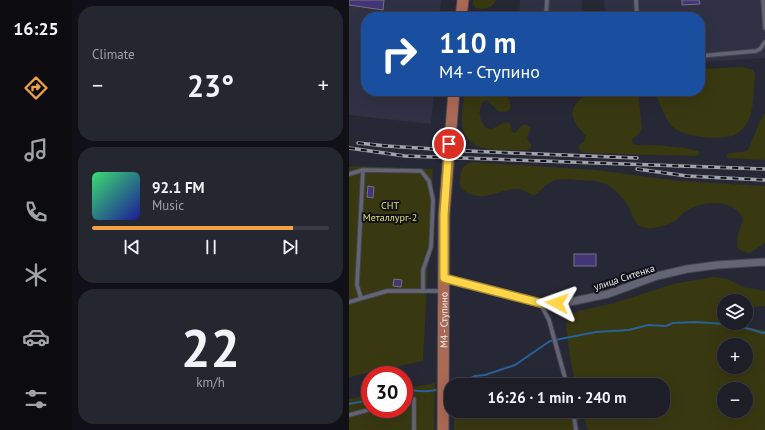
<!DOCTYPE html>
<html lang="en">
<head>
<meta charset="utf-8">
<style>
	body { margin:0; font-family:"PT Sans",sans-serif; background:#252730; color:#f1f3f6; height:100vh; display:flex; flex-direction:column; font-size:15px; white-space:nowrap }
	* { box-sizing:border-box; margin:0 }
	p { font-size:13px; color:#a0a2a8 }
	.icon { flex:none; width:22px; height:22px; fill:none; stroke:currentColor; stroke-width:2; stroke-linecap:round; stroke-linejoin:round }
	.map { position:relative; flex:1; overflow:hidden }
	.drawer { display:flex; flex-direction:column; gap:6px; padding:6px; background:#101016; width:277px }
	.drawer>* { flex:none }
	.top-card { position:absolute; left:12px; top:12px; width:344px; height:84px; border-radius:16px; box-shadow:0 4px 16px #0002,0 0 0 1px #3b3c45; background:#1a4fa0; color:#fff; overflow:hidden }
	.tools { position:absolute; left:368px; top:294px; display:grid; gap:8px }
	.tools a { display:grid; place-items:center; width:36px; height:36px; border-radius:50%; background:#1d1e28; box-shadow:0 4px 16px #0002,0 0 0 1px #3b3c45; font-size:20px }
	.speed { position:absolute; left:12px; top:366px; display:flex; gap:8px; font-size:20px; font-weight:700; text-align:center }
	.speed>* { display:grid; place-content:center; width:52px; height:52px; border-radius:50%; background:#1d1e28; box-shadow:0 4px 16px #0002,0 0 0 1px #3b3c45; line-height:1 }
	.speed .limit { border:6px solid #d22; background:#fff; color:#111 }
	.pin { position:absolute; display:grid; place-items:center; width:34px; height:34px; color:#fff; margin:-17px; border:2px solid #fff; border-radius:50%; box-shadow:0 1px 4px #0007 }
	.me { position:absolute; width:44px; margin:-22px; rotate:274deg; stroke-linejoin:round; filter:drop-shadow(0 0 3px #0008) }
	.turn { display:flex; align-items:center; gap:14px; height:84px; padding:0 12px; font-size:18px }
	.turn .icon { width:52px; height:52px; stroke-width:2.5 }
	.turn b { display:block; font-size:28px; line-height:34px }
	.big { font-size:30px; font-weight:600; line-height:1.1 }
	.drawer .card { flex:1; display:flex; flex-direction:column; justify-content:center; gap:6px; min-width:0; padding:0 14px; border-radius:16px; background:#252730 }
	.drawer .dial { align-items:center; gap:0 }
	.dial b { font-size:52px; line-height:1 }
	.song { display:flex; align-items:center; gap:12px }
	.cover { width:48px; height:48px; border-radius:6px; background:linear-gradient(135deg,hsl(140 70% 55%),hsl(240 70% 35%)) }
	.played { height:4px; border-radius:2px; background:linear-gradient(90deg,#f4a344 85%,#3b3c45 85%) }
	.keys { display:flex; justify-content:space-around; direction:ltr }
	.heat { display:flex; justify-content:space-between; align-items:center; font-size:22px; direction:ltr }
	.trip { position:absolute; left:95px; top:378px; width:226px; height:40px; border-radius:16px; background:#1d1e28; box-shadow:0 4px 16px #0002,0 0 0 1px #3b3c45; font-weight:600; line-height:40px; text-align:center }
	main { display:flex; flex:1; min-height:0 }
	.tab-bar { display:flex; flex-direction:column; width:72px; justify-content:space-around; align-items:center; background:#0c0c10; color:#a0a2a8 }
	.tab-bar .icon { width:28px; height:28px }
	.tab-bar .on { color:#f4a344 }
	.tab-bar b { font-size:18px; color:#f1f3f6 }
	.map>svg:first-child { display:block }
</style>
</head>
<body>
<main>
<nav class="tab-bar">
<b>16:25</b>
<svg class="icon on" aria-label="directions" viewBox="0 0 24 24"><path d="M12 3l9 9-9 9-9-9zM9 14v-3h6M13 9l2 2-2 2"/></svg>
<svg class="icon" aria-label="music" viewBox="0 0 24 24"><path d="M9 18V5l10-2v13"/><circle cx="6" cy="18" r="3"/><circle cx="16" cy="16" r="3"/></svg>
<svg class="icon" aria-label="phone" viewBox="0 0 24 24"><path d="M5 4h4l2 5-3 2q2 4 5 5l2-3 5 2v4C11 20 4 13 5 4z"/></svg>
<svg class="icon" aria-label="climate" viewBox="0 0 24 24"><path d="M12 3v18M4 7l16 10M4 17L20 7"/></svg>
<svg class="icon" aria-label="car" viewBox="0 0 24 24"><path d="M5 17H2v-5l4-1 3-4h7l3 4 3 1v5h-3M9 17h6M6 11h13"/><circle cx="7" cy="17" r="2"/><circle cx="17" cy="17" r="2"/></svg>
<svg class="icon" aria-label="filters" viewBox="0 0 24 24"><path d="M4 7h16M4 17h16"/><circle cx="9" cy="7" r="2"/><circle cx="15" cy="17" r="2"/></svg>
</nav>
<section class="drawer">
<div class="card"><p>Climate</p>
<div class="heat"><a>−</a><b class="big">23°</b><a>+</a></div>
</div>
<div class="card">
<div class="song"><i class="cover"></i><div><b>92.1 FM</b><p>Music</p></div></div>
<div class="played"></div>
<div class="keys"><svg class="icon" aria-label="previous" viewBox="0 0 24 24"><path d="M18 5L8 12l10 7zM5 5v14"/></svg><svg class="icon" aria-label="pause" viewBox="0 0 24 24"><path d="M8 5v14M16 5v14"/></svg><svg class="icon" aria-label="next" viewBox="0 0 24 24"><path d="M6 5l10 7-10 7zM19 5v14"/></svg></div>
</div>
<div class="card dial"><b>22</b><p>km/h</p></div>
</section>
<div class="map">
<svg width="416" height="430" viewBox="0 0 416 430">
	<rect width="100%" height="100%" fill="#272835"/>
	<g fill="#303144">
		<path d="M0,0H92L90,17H17V91H85L82,124L0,115Z"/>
		<path d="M171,0H233L232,17H170Z"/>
		<path d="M255,0H416V58L351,62V17H256Z"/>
	</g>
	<g fill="#383811" fill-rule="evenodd">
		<path d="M124,0H147C143,8 136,10 127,8L124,4Z"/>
		<path d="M394,67L404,70L406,75C404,91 406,109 398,123C395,128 390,133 385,135C371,141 337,137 325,128C317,122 310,101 305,91H351V69Z"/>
		<path d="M116,91C126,91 146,89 155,94C160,97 161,102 162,108L157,112L149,111L138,100L133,103C129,113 130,119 137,128L143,129L154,123L159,122L162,126L163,132L166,133L173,125H178L182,128L178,139L182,144V148L179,150C156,150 114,156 113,122C112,112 115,101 116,91Z"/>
		<path d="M243,91H289L293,129C291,134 287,135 283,139L284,144C290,146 296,145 302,145C318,146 334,147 349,151L351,153L348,156L234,153L231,150L229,147L236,140L237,136C219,116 218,106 243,91Z"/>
		<path d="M416,113V160L378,158V155C385,150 392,154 399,150L412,119Z"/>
		<path d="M122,162L247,170L330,181L416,186V243L401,253L393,251L388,247L389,234L394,220C387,199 356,200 339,210C334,212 331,217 327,220C321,224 307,229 298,228C284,227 284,213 278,204C274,198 265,189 259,185C251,180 240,181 232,180C203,178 207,177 186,195C179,195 175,189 169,189C151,189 134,203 117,192C109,186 110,182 112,173C113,167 116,165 122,162Z"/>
		<path d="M7,166L84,169L74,361L0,377V167Z"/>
		<path d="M365,277L379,279L394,287L416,291V306L397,308V301H375V323H394L401,328L416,330V430H239L233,411H314V385H227L222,363L217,325L222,314L230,311L265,303L324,284ZM375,345H397V367H375ZM375,389H397V411H375Z"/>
		<path d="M104,378H200L205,385H104Z"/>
		<path d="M86,383L85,430H0V399L21,395V409H55V389Z"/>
		<path d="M105,411H225L230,417L227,430H105Z"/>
	</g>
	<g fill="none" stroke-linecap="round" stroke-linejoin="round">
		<g stroke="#296198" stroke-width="2">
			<path d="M108,385L126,376L136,375L166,365L201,341L247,332L280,330L299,325L317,326L324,323L346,322L374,324L401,329L414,333L416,332"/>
			<path d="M55,388C66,392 76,392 87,390"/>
			<path d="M0,404L21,400"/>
		</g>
	</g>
	<g fill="#433676" stroke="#757382">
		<path d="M0,0H35L34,10L0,5Z"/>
		<path d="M333,0H350L351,4L333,5Z"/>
		<path d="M19,186L25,187L24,198L18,197Z"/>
		<rect x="225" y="254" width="22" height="12"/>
		<path d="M45,279L53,280L52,287L44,286Z"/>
	</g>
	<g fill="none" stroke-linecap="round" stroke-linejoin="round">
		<defs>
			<g id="service">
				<path d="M287,0L288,17"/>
				<path d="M414,0L416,28"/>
				<path d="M197,17L198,0"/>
				<path d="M351,56L407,51L411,49L416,42"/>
				<path d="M0,174L14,170L72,171L80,181L84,200L82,247L74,270V291"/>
				<path d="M12,298L8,285L14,170"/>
				<path d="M0,302L38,291H94"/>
				<path d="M191,303L200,320L218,385"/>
				<path d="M55,400L65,399V430"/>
				<path d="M224,411L227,430"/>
				<path d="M0,415L23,409"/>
			</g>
			<path id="minor" d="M95,279L191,303H216L259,294L308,276L338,269L368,265L416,262"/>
			<g id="primary">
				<path d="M112,17L114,0"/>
				<path id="s1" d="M94,430L95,215L105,91"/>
			</g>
		</defs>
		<use href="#service" stroke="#454550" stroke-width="5.5"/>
		<use href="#minor" stroke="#454550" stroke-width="9"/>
		<use href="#primary" stroke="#454550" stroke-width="13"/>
		<use href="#service" stroke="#646574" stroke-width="3.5"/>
		<use href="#minor" stroke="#646574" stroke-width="7"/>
		<use href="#primary" stroke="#aa6955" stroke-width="11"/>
		<defs>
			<g id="rail">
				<path d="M9,143L37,146L117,151L288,158"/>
				<path d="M0,148L56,156L416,169"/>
				<path d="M288,169L338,176L416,180"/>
			</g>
		</defs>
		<use href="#rail" stroke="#a2a3ac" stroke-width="3.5"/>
		<use href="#rail" stroke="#111117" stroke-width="2" stroke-dasharray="6" stroke-linecap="butt"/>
	</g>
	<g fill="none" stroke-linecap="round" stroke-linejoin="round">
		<defs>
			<path id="route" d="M100,144L95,215V278L191,303H208"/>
		</defs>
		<use href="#route" stroke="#a68a30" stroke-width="10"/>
		<use href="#route" stroke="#ffd54a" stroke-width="7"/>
	</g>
	<g text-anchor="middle" stroke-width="4" stroke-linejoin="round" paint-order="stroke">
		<g font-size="10" fill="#dfe372" stroke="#111117">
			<text x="41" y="209">СНТ<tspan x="41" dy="12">Металлург-2</tspan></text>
		</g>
		<g font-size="10" fill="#ecedf5" stroke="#111117">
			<text transform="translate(275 277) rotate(-18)" y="4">улица Ситенка</text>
			<text dy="4" stroke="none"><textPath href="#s1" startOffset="110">М4 - Ступино</textPath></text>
		</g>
	</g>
</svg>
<div class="tools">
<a><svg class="icon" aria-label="layers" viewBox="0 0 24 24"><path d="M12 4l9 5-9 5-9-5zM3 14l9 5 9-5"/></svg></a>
<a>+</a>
<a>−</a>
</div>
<div class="speed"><div class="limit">30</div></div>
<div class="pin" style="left:100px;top:144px;background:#d93025"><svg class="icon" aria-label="arrive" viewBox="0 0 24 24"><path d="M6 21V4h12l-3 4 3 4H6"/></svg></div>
<svg class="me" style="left:208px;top:303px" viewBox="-20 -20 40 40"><path d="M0-17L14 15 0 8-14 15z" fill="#ffd54a" stroke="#fff" stroke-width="4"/></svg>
<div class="trip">16:26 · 1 min · 240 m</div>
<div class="top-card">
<div class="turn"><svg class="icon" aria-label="right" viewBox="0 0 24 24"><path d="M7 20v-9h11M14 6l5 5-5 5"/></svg><div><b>110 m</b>М4 - Ступино</div></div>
</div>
</div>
</main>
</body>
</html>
